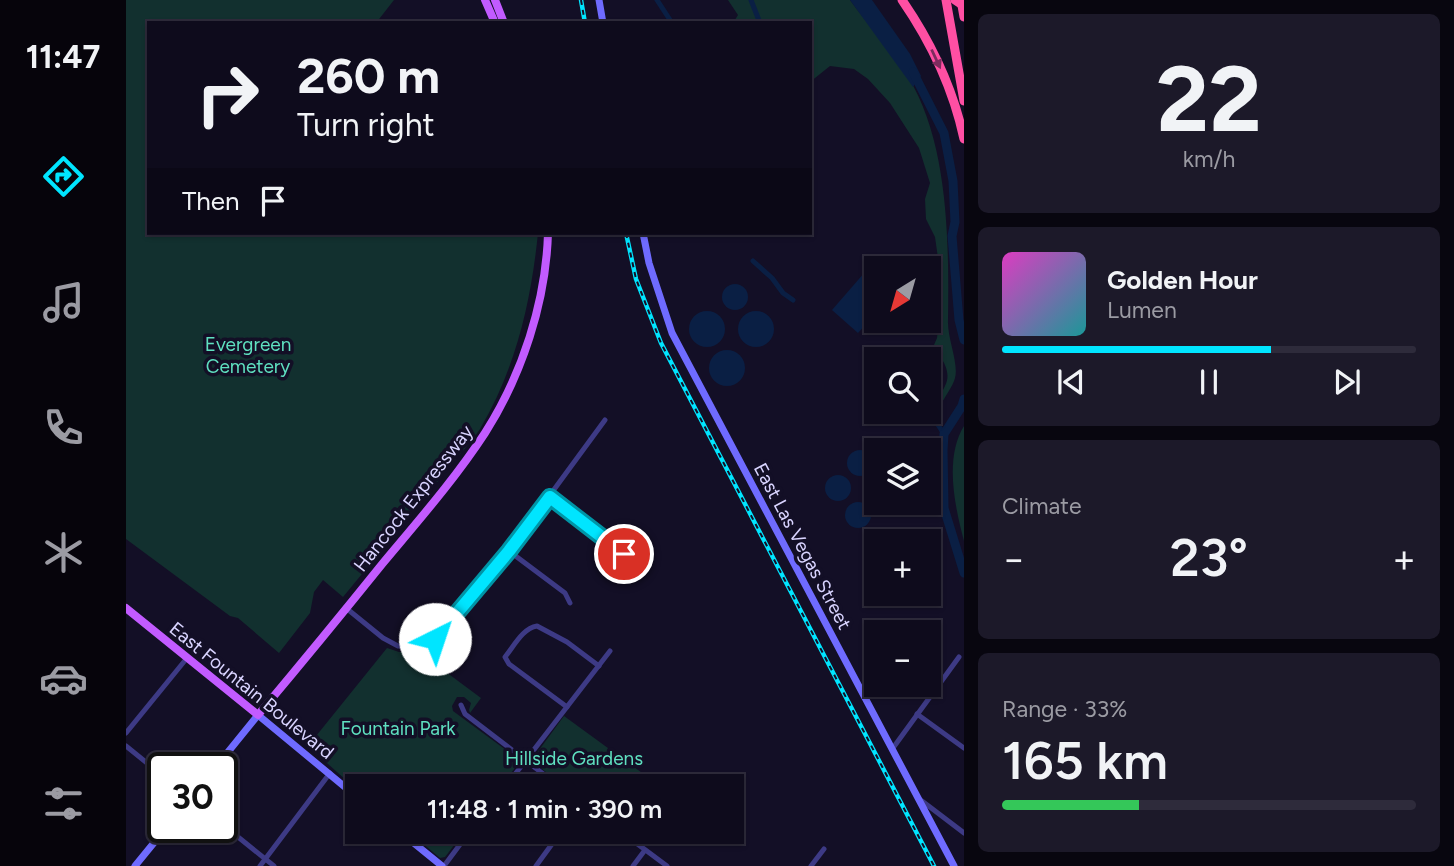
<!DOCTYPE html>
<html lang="en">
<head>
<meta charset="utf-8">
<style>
	body { margin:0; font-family:Figtree,sans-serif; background:#1c1929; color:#f1f3f6; height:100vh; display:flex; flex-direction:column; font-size:26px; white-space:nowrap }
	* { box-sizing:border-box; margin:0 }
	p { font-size:23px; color:#9b9ba3 }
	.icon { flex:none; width:38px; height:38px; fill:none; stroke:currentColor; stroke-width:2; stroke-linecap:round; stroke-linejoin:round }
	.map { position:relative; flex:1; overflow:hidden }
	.sheet { display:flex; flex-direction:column; gap:14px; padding:14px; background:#08060f; width:490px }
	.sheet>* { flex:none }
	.hud { position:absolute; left:21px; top:21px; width:665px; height:214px; border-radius:0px; box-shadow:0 2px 5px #0004,0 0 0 2px #2e2b3b; background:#0e0b1c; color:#f1f3f6; overflow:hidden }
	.needle { width:46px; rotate:217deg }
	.controls { position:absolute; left:738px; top:256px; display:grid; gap:14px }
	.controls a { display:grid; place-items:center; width:77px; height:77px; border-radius:0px; background:#0e0b1c; box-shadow:0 2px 5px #0004,0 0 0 2px #2e2b3b; font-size:35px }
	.speed { position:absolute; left:21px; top:752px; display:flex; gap:14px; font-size:35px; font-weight:700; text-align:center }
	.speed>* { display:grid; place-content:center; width:91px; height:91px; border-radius:50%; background:#0e0b1c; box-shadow:0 2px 5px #0004,0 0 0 2px #2e2b3b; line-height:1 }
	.speed .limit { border:4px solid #111; border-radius:10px; background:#fff; color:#111 }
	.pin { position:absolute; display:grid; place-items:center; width:60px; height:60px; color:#fff; margin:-30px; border:4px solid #fff; border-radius:50%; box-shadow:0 2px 7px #0007 }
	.me { position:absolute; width:77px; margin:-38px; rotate:41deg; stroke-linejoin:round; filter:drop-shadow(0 0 5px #0008) }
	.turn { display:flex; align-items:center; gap:24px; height:147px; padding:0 35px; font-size:32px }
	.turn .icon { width:91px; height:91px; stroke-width:2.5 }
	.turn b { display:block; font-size:49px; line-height:60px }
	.then { display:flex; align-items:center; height:66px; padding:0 35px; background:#0003; gap:14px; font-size:26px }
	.big { font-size:52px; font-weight:600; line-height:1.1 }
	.sheet .widget { flex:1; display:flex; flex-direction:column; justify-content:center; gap:10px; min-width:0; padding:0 24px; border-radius:10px; background:#1c1929 }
	.sheet .dial { align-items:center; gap:0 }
	.dial b { font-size:91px; line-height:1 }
	.song { display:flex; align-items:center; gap:21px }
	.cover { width:84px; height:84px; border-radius:10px; background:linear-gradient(135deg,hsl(310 70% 55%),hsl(180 70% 35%)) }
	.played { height:7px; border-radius:4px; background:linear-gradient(90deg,#00e5ff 65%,#2e2b3b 65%) }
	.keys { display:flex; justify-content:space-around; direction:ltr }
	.heat { display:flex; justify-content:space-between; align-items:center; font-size:38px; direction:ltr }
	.charge { height:10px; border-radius:5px; background:linear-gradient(90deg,#34c759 33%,#2e2b3b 0) }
	.trip { position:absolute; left:219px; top:774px; width:399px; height:70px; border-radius:0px; background:#0e0b1c; box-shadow:0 2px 5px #0004,0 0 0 2px #2e2b3b; font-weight:600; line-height:70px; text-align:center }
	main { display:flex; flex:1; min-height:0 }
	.menu { display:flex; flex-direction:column; width:126px; justify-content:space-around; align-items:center; background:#06040b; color:#9b9ba3 }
	.menu .icon { width:49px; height:49px }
	.menu .active { color:#00e5ff }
	.menu b { font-size:32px; color:#f1f3f6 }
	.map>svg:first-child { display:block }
</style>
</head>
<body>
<main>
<nav class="menu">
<b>11:47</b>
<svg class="icon active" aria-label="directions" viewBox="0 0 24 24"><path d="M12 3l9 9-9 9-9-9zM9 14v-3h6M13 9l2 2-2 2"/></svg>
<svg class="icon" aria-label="music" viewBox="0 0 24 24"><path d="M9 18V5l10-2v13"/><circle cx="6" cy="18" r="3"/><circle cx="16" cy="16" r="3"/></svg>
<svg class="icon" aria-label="phone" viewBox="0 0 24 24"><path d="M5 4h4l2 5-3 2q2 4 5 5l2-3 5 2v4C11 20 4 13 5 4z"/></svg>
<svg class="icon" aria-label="climate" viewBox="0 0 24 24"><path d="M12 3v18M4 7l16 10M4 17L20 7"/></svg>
<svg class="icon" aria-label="car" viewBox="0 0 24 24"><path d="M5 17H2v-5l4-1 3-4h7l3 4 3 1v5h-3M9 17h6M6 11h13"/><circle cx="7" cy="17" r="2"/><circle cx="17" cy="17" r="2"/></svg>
<svg class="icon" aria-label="filters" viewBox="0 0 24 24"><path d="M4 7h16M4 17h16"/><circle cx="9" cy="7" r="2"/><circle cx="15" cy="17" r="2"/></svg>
</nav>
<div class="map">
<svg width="838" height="866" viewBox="0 0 838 866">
	<rect width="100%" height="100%" fill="#130f26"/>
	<g fill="#12302f">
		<path d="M0,0H268L250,23H23V233H412C405,302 390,368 354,429C341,449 323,464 310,484L217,597L197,580L188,592L184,613L153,653L112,618L104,616L0,539Z"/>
		<path d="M602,0H724C743,26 765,50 782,77C823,143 823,244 822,320C821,338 833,363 829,378C827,386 818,398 814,406H809C811,398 816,393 819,386C827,370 814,358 808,345L811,338L812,327L809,316L817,299L811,276L812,258L809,237L800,219L799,199L804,183L793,148L764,103L742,79L728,69L704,66L684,82V23H607L612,15Z"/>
		<path d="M838,426V541C829,507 818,458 838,426Z"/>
		<path d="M261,648L273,652H293L355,698L344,713L343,710L345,703L338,697H331L326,706L327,711L392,759V764L375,786H231V790L182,746Z"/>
		<path d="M438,716L534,786H439L405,761Z"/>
		<path d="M282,831H339L319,857L314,858Z"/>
	</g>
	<g fill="#0a1f44">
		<path d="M724,0H746L784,54L795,76L787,87Z"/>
		<path d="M746,264L751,268V312L732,333L706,310Z"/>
		<circle cx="609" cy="297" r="13"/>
		<circle cx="630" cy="329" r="18"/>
		<circle cx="581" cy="329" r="18"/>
		<circle cx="601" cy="368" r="18"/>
		<circle cx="734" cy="463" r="13"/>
		<circle cx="712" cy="488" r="13"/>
		<circle cx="732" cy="515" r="13"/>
	</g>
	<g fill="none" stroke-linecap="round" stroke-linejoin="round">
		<g stroke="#0a1f44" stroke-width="5">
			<path d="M531,0L546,23"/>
			<path d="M625,0L634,23"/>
			<path d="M627,261L646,278L657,293L667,300"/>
			<path d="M747,369L751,373"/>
			<path d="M800,411L807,417L818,434"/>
		</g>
		<g stroke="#0a1f44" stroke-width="9">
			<path d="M787,72L818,133L827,181L829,222L826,236L833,320L838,340"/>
			<path d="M838,399L836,406L818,434L817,450L818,508L838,573"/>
		</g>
		<g stroke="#3d3a85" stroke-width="5">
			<path d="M424,497L504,559"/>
			<path d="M383,551L439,593L444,603"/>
			<path d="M220,608L257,638L272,646L288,647L309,639L383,551L479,420"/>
			<path d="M335,705L339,714L433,786"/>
			<path d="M441,707L383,664L379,657C388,646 397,628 411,626L441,642L473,666"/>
			<path d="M791,714L838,748"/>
			<path d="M0,733L61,658"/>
			<path d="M0,746L37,776"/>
			<path d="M767,748L833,657"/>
			<path d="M380,786L484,651"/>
			<path d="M796,801L838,833"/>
			<path d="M96,824L148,866"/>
			<path d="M494,831L541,866"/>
			<path d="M134,866L204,773"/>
			<path d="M318,866L344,831"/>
			<path d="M410,866L426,844L441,831"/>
			<path d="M507,866L519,850"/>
			<path d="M685,866L698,849"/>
		</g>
		<g stroke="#6f6bff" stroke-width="7">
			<path d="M473,0L477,23"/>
			<path d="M517,233L523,263L546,333L828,866"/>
			<path d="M89,768L132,715L231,797"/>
			<path d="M273,831L316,866"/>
			<path d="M9,866L40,828"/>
		</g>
		<g stroke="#c25bff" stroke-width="8">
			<path d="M359,0L369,23"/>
			<path d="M369,0L378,23"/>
			<path d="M0,608L132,715C174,665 216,614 257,563C292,521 329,479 359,433C396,375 420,302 422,233"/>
		</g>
		<g stroke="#ff4fa3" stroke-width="9">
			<path d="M776,0C805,42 827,88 838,139"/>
			<path d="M820,0L838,101"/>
			<path d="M835,0L838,17"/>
		</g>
		<defs>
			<g id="rail">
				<path d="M455,0L459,23"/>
				<path d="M500,233L510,279L535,343L808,866"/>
			</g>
		</defs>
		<use href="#rail" stroke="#00e5ff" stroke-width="4.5"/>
		<use href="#rail" stroke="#130f26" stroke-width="2" stroke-dasharray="5" stroke-linecap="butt"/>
		<path stroke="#ff4fa3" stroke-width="9" d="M829,0L838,6"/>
	</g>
	<defs><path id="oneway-solid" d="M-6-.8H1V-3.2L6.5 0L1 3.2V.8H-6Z" transform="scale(1.75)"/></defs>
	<use fill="#7d2c5e" href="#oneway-solid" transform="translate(810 59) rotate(65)"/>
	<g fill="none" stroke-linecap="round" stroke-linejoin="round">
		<defs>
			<path id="route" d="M309,639L383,551L424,497L498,554"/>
		</defs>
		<use href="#route" stroke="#0095a6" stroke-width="18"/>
		<use href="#route" stroke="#00e5ff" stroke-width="12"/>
	</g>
	<g text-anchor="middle" stroke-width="7" stroke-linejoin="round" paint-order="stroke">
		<g font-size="19" fill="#5fe0c0" stroke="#130f26">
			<text x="122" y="351">Evergreen<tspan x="122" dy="22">Cemetery</tspan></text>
			<text x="272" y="735">Fountain Park</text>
			<text x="448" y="765">Hillside Gardens</text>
		</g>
		<g font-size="19" fill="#d9d4ff" stroke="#130f26">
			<text transform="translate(287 498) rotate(-52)" y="7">Hancock Expressway</text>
			<text transform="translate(677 546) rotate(62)" y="7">East Las Vegas Street</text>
			<text transform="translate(126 690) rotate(39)" y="7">East Fountain Boulevard</text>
		</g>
	</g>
</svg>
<div class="controls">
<a><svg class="needle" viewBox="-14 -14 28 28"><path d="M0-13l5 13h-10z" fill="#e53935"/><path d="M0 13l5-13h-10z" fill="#9b9ba3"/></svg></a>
<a><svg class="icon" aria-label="search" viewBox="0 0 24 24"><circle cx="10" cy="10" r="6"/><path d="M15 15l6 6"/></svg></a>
<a><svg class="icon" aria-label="layers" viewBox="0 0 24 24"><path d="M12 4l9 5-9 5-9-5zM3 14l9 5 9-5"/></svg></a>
<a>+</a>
<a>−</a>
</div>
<div class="speed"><div class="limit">30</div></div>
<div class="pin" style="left:498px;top:554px;background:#d93025"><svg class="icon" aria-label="arrive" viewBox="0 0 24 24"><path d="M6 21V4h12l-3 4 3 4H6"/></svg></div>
<svg class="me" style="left:309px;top:639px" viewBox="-20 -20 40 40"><circle r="19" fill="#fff"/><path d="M0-13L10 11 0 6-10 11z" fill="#00e5ff"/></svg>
<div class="trip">11:48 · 1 min · 390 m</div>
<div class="hud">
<div class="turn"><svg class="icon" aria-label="right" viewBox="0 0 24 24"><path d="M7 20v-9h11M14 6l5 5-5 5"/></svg><div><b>260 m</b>Turn right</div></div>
<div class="then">Then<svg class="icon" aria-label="arrive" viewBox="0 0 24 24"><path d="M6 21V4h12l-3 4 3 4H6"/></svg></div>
</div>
</div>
<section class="sheet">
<div class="widget dial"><b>22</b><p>km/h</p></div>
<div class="widget">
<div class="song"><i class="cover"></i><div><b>Golden Hour</b><p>Lumen</p></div></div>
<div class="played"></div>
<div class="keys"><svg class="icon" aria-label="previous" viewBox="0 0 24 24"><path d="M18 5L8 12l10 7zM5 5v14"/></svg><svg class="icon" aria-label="pause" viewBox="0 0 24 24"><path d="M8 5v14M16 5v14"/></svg><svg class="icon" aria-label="next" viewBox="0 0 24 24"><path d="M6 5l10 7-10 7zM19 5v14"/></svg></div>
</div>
<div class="widget"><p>Climate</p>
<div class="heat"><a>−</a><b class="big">23°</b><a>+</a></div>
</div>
<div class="widget"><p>Range · 33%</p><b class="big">165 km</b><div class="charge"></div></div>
</section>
</main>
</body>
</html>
